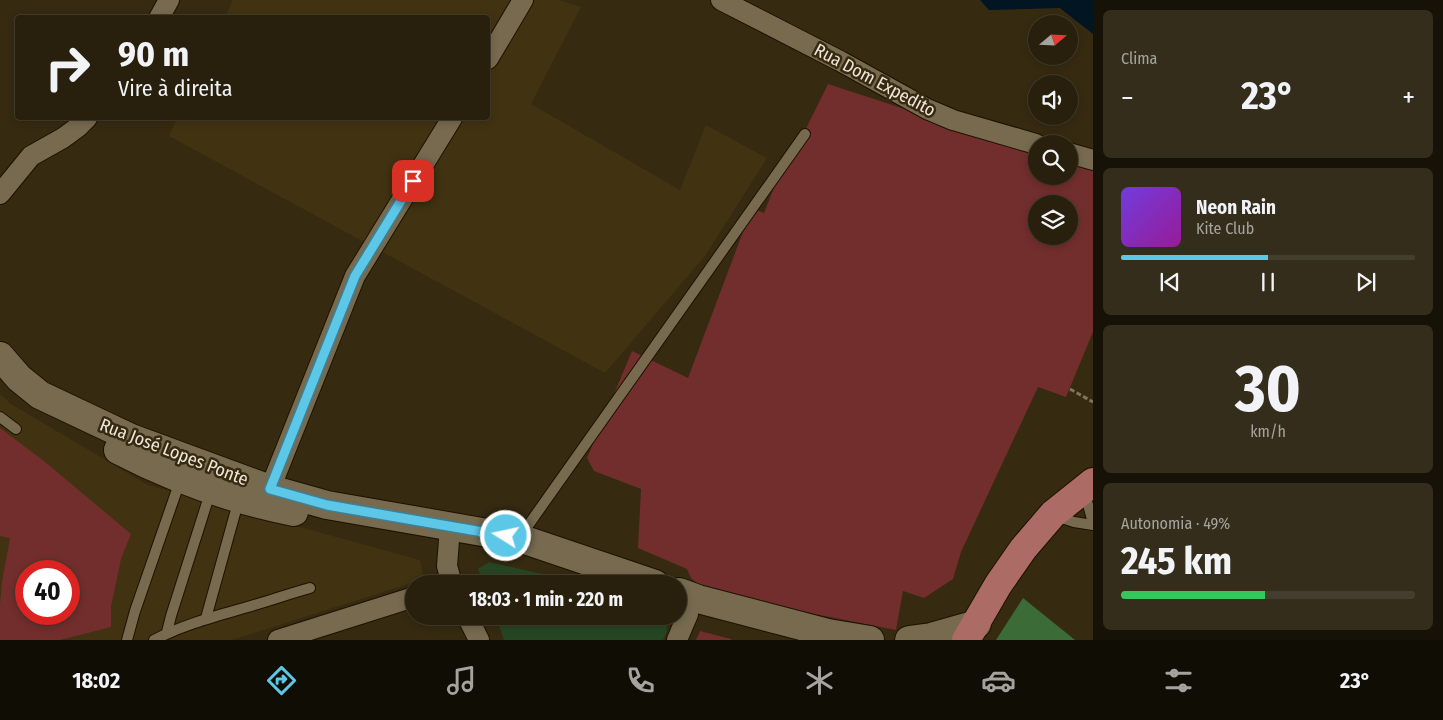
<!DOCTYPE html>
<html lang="pt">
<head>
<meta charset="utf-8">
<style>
	body { margin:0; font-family:"Fira Sans Condensed",sans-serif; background:#342d1b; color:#f1f3f6; height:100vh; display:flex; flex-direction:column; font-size:19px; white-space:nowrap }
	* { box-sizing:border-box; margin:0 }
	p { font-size:16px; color:#a5a39d }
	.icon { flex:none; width:28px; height:28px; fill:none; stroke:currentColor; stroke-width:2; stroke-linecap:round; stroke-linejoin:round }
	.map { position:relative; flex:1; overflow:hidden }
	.drawer { display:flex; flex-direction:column; gap:10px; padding:10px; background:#161207; width:350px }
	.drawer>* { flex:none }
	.hud { position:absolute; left:15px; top:15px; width:475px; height:105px; border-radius:5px; box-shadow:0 2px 8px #0003,0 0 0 1px #443e2e; background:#28200d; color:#f1f3f6; overflow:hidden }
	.needle { width:32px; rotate:71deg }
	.buttons { position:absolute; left:1028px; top:15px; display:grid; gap:10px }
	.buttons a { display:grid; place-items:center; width:50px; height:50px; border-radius:50%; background:#28200d; box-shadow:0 2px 8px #0003,0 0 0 1px #443e2e; font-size:25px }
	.speed { position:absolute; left:15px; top:560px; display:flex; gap:10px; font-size:25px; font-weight:700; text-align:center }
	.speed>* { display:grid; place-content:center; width:65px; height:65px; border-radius:50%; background:#28200d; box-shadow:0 2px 8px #0003,0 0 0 1px #443e2e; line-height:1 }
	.speed .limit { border:8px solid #d22; background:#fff; color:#111 }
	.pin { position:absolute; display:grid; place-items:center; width:42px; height:42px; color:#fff; margin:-21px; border-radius:10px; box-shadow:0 2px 8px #0006 }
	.me { position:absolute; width:55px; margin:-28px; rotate:280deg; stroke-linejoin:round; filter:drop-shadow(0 0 4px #0008) }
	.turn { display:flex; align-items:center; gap:18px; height:105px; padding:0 20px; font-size:22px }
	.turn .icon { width:65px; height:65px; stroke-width:2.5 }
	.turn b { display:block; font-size:35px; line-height:42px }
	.big { font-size:38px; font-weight:700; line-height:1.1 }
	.drawer .card { flex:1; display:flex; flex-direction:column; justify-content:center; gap:8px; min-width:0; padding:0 18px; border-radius:8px; background:#342d1b }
	.drawer .dial { align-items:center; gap:0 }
	.dial b { font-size:65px; line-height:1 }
	.song { display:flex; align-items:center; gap:15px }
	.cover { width:60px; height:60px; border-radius:8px; background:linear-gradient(135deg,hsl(260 70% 55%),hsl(300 70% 35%)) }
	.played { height:5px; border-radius:2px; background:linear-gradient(90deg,#5dc7e8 50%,#443e2e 50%) }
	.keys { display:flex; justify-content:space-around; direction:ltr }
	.heat { display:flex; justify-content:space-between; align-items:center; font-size:28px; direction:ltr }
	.charge { height:8px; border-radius:4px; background:linear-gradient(90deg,#34c759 49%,#443e2e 0) }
	.trip { position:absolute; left:405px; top:575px; width:282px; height:50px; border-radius:25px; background:#28200d; box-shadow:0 2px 8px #0003,0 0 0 1px #443e2e; font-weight:700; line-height:50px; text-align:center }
	.menu { display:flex; height:80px; justify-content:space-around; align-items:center; background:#100d05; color:#a5a39d }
	.menu .icon { width:35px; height:35px }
	.menu .selected { color:#5dc7e8 }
	.menu b { font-size:22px; color:#f1f3f6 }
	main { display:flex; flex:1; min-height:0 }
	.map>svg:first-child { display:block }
</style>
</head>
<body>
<main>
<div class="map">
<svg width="1093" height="640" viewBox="0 0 1093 640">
	<rect width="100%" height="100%" fill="#362a11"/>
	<g fill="#413211" fill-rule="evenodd">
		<path d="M233,0H559L581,7L531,104L680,190L706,125L767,158L705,256L605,373L169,136L177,118H488V18L225,17Z"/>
		<path d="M0,394L11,404L148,485L420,560L424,579L232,640H0ZM26,571H69V614H26Z"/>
	</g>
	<g fill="#264623">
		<path d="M489,562L578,582L584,584H484L478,569Z"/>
		<path d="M496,616H666L667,631L663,640H504Z"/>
	</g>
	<path fill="#3b6b36" d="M1023,598L1075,640H996Z"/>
	<path fill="#011522" d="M980,0H1093V34L1060,8L989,10Z"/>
	<g fill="#712e2d" fill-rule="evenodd">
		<path d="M828,84L1036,152V176H1069V163L1093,171V332L1066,397L1038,387L961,552L953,579L924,598L903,591L896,630L789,609L698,584L691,578L687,569L638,548L641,489L594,471L587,458L632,351L688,378L752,208L764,213L784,162L790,161ZM1036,204H1069V236H1036Z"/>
		<path d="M0,428L44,461L131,534L121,559L116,583L111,606V627L60,640H0V604L2,582L10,538L0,536ZM26,571H69V614H26Z"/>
		<path d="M700,631L731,639V640H696Z"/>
	</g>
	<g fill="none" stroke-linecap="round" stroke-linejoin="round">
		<defs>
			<g id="lane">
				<path d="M0,417L16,429"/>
				<path d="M1084,490L1093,523"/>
				<path d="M1056,516L1074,522L1093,525"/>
				<path d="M522,539L527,527L805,134"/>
				<path d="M206,618L239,499"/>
				<path d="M167,632L171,616L211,490"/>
				<path d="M127,640L135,611L180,481"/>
				<path d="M154,640C183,625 213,617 244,608C266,602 288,594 310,588"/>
			</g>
			<g id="street">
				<path d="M721,0L840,61L927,109L953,120L1036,144"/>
				<path d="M159,18L169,0"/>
				<path d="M488,59L523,0"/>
				<path d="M1069,153L1093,160"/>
				<path d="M0,194L31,156L63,138L78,127L87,118"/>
				<path d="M270,489L355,276L452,118"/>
				<path d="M450,527L447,566L452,584"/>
				<path d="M467,616L479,640"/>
				<path d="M278,640L414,597"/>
				<path d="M677,640L688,614"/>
			</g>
			<g id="secondary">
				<path d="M0,356L19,378L40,395L131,438L270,489L327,505L522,539L655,584"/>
				<path d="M118,450C174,479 232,500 294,512"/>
				<path d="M679,592L698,599L828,633L870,640"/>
				<path d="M909,640L931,637L977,624"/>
			</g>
			<path id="primary" d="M966,640L998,585L1023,549L1053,514L1093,482"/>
		</defs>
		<use href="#lane" stroke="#1d1200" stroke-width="12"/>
		<use href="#street" stroke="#1d1200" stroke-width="22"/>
		<use href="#secondary" stroke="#1d1200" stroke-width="30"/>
		<use href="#primary" stroke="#1d1200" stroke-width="30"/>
		<path stroke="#807561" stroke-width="3" stroke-dasharray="5 2.5" stroke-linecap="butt" d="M1070,389L1093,402"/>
		<use href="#lane" stroke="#776a4f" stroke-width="10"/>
		<use href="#street" stroke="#776a4f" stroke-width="20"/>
		<use href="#secondary" stroke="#776a4f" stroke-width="28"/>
		<use href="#primary" stroke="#ac6b65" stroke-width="28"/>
	</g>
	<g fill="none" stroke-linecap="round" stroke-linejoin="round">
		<defs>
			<path id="route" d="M413,181L355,276L270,489L327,505L506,536"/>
		</defs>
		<use href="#route" stroke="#3c8197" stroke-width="12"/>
		<use href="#route" stroke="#5dc7e8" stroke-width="9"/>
	</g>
	<g text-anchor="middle" stroke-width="5" stroke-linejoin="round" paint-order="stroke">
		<g font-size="18" fill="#ede5d7" stroke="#362a11">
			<text transform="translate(875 80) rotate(28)" y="6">Rua Dom Expedito</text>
			<text transform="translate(174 452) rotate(21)" y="6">Rua José Lopes Ponte</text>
		</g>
	</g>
</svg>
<div class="buttons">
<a><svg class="needle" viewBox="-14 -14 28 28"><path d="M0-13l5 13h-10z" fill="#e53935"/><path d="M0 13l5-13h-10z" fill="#a5a39d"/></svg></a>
<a><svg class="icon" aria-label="sound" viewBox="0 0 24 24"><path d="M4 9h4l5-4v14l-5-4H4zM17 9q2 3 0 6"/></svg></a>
<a><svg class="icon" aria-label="search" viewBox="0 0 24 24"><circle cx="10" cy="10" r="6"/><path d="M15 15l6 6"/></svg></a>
<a><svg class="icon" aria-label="layers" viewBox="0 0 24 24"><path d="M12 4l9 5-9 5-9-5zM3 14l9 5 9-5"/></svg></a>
</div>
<div class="speed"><div class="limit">40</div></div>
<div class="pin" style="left:413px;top:181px;background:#d93025"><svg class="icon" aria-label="arrive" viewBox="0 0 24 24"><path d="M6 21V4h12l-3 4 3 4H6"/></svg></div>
<svg class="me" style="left:506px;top:536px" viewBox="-20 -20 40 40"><circle r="17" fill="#5dc7e8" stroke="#fff" stroke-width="3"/><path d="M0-11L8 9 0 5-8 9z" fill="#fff"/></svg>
<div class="trip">18:03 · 1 min · 220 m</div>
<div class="hud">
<div class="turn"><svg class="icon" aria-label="right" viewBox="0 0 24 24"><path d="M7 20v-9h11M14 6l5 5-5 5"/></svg><div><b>90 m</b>Vire à direita</div></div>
</div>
</div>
<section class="drawer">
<div class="card"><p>Clima</p>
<div class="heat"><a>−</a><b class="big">23°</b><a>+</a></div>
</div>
<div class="card">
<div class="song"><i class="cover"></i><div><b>Neon Rain</b><p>Kite Club</p></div></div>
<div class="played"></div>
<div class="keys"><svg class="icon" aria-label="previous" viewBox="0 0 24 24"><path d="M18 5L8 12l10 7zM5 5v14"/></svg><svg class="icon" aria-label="pause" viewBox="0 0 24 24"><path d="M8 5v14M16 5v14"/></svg><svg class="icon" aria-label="next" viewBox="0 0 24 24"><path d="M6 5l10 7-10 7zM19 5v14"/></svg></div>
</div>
<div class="card dial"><b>30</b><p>km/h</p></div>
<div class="card"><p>Autonomia · 49%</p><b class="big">245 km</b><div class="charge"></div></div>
</section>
</main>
<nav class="menu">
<b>18:02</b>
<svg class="icon selected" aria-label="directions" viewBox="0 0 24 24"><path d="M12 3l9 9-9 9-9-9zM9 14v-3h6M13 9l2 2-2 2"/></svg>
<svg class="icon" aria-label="music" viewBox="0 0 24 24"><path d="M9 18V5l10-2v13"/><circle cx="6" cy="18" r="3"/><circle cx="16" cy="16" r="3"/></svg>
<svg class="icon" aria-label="phone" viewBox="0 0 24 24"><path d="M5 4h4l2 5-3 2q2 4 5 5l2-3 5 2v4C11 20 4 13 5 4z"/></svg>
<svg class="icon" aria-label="climate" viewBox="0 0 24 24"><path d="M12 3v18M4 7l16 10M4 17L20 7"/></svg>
<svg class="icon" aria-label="car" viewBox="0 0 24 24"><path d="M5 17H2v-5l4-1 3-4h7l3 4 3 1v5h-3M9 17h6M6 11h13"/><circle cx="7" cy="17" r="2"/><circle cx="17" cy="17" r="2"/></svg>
<svg class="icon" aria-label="filters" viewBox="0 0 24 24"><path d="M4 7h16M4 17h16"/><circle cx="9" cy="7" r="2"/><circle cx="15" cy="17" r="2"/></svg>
<b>23°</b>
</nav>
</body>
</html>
